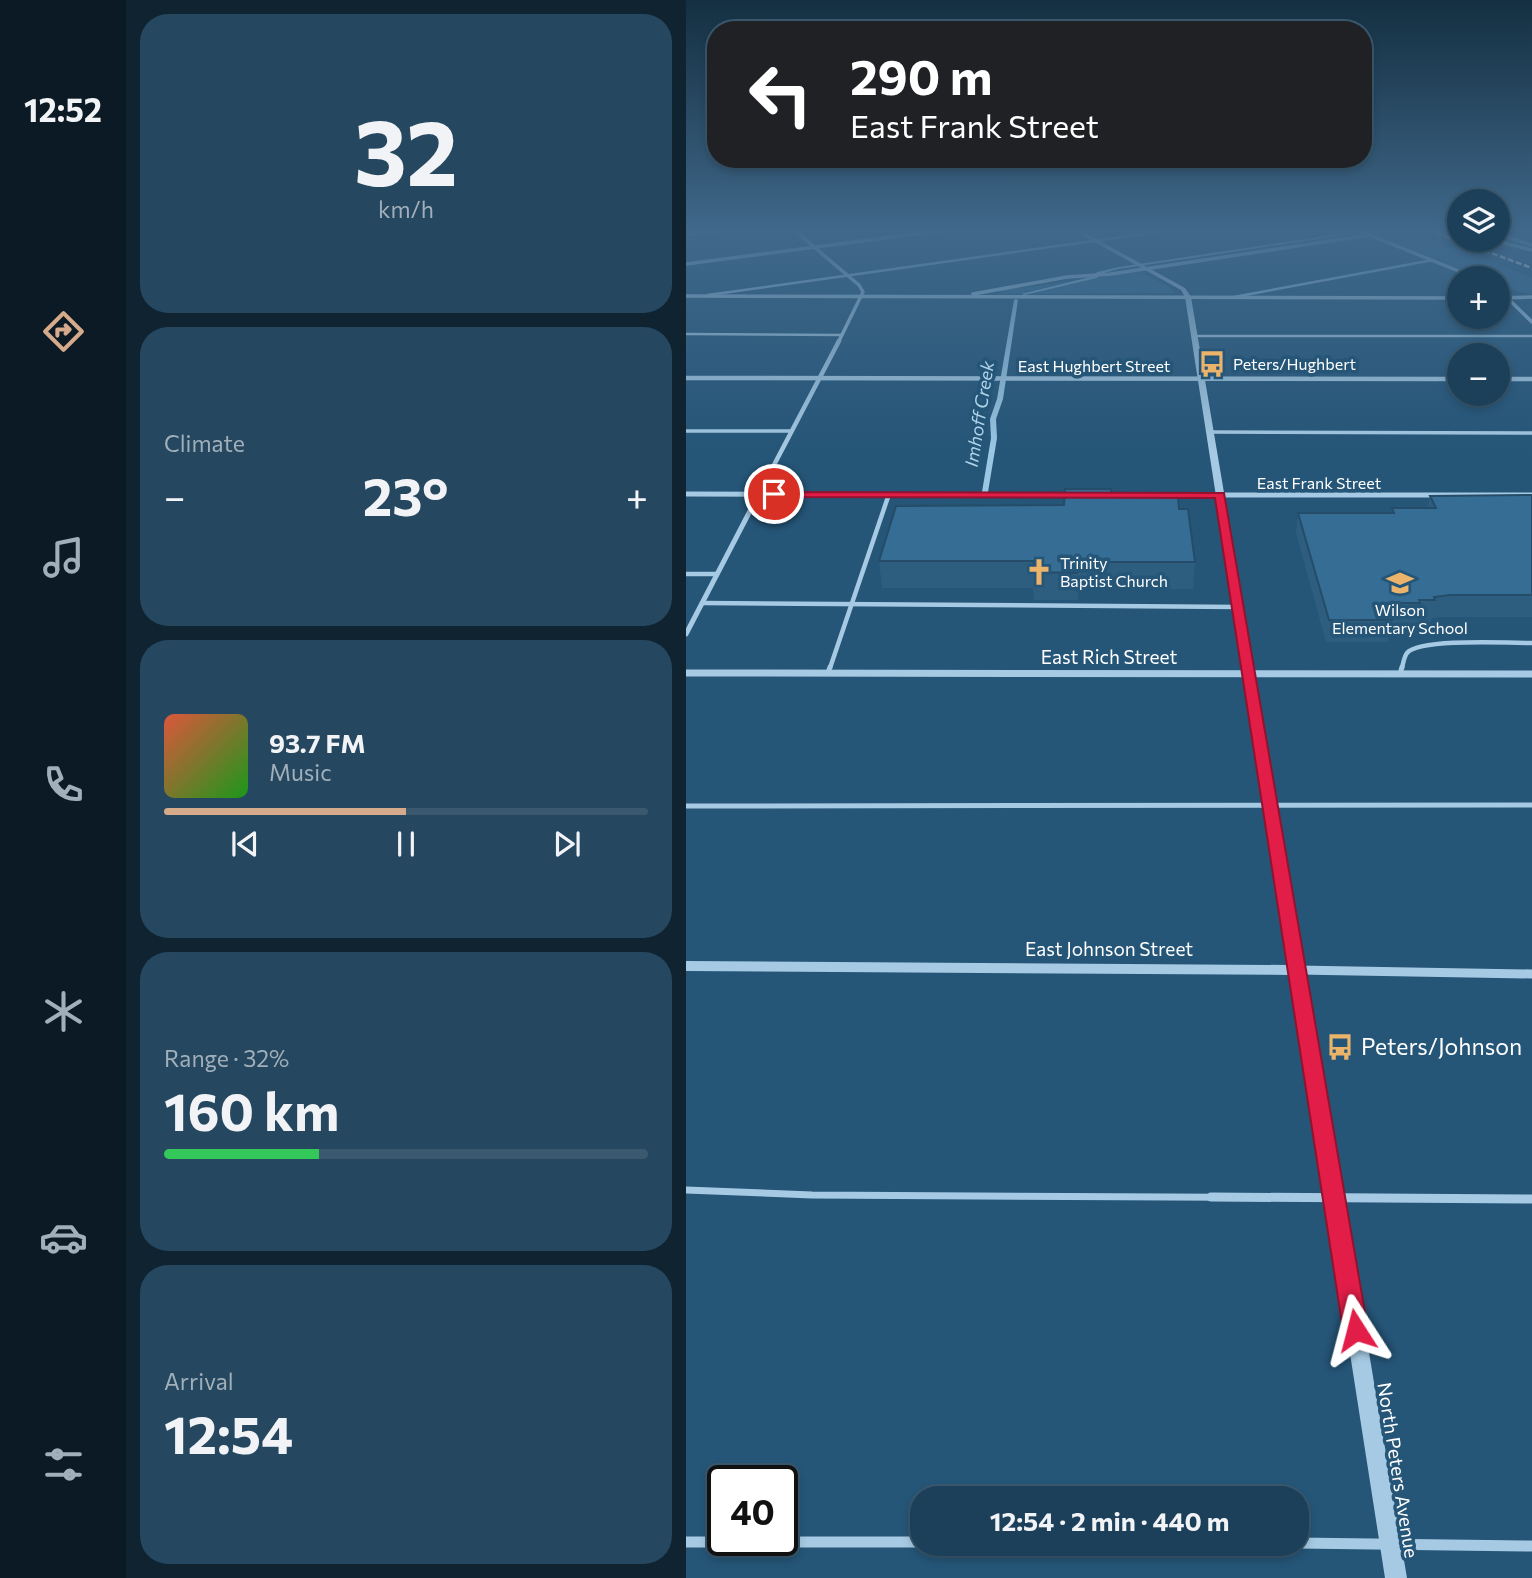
<!DOCTYPE html>
<html lang="en">
<head>
<meta charset="utf-8">
<style>
	body { margin:0; font-family:Commissioner,sans-serif; background:#25475f; color:#f1f3f6; height:100vh; display:flex; flex-direction:column; font-size:26px; white-space:nowrap }
	* { box-sizing:border-box; margin:0 }
	p { font-size:23px; color:#a0afba }
	.icon { flex:none; width:38px; height:38px; fill:none; stroke:currentColor; stroke-width:2; stroke-linecap:round; stroke-linejoin:round }
	.map { position:relative; flex:1; overflow:hidden }
	.side { display:flex; flex-direction:column; gap:14px; padding:14px; background:#0f2331; width:560px }
	.side>* { flex:none }
	.top-card { position:absolute; left:21px; top:21px; width:665px; height:147px; border-radius:28px; box-shadow:0 4px 10px #0003,0 0 0 2px #3a596f; background:#202124; color:#fff; overflow:hidden }
	.fabs { position:absolute; left:761px; top:189px; display:grid; gap:14px }
	.fabs a { display:grid; place-items:center; width:63px; height:63px; border-radius:50%; background:#1c4059; box-shadow:0 4px 10px #0003,0 0 0 2px #3a596f; font-size:35px }
	.speed { position:absolute; left:21px; top:1465px; display:flex; gap:14px; font-size:35px; font-weight:700; text-align:center }
	.speed>* { display:grid; place-content:center; width:91px; height:91px; border-radius:50%; background:#1c4059; box-shadow:0 4px 10px #0003,0 0 0 2px #3a596f; line-height:1 }
	.speed .limit { border:4px solid #111; border-radius:10px; background:#fff; color:#111 }
	.pin { position:absolute; display:grid; place-items:center; width:60px; height:60px; color:#fff; margin:-30px; border:4px solid #fff; border-radius:50%; box-shadow:0 2px 7px #0007 }
	.me { position:absolute; width:77px; margin:-38px; rotate:351deg; stroke-linejoin:round; filter:drop-shadow(0 0 5px #0008) }
	.turn { display:flex; align-items:center; gap:24px; height:147px; padding:0 28px; font-size:32px }
	.turn .icon { width:91px; height:91px; stroke-width:2.5 }
	.turn b { display:block; font-size:49px; line-height:60px }
	.big { font-size:52px; font-weight:700; line-height:1.1 }
	.side .card { flex:1; display:flex; flex-direction:column; justify-content:center; gap:10px; min-width:0; padding:0 24px; border-radius:28px; background:#25475f }
	.side .dial { align-items:center; gap:0 }
	.dial b { font-size:91px; line-height:1 }
	.song { display:flex; align-items:center; gap:21px }
	.cover { width:84px; height:84px; border-radius:10px; background:linear-gradient(135deg,hsl(10 70% 55%),hsl(120 70% 35%)) }
	.played { height:7px; border-radius:4px; background:linear-gradient(90deg,#d6ab8b 50%,#3a596f 50%) }
	.keys { display:flex; justify-content:space-around; direction:ltr }
	.heat { display:flex; justify-content:space-between; align-items:center; font-size:38px; direction:ltr }
	.charge { height:10px; border-radius:5px; background:linear-gradient(90deg,#34c759 32%,#3a596f 0) }
	.trip { position:absolute; left:224px; top:1486px; width:399px; height:70px; border-radius:28px; background:#1c4059; box-shadow:0 4px 10px #0003,0 0 0 2px #3a596f; font-weight:700; line-height:70px; text-align:center }
	main { display:flex; flex:1; min-height:0 }
	.dock { display:flex; flex-direction:column; width:126px; justify-content:space-around; align-items:center; background:#0b1a24; color:#a0afba }
	.dock .icon { width:49px; height:49px }
	.dock .current { color:#d6ab8b }
	.dock b { font-size:32px; color:#f1f3f6 }
	.map>svg:first-child { display:block }
</style>
</head>
<body>
<main>
<nav class="dock">
<b>12:52</b>
<svg class="icon current" aria-label="directions" viewBox="0 0 24 24"><path d="M12 3l9 9-9 9-9-9zM9 14v-3h6M13 9l2 2-2 2"/></svg>
<svg class="icon" aria-label="music" viewBox="0 0 24 24"><path d="M9 18V5l10-2v13"/><circle cx="6" cy="18" r="3"/><circle cx="16" cy="16" r="3"/></svg>
<svg class="icon" aria-label="phone" viewBox="0 0 24 24"><path d="M5 4h4l2 5-3 2q2 4 5 5l2-3 5 2v4C11 20 4 13 5 4z"/></svg>
<svg class="icon" aria-label="climate" viewBox="0 0 24 24"><path d="M12 3v18M4 7l16 10M4 17L20 7"/></svg>
<svg class="icon" aria-label="car" viewBox="0 0 24 24"><path d="M5 17H2v-5l4-1 3-4h7l3 4 3 1v5h-3M9 17h6M6 11h13"/><circle cx="7" cy="17" r="2"/><circle cx="17" cy="17" r="2"/></svg>
<svg class="icon" aria-label="filters" viewBox="0 0 24 24"><path d="M4 7h16M4 17h16"/><circle cx="9" cy="7" r="2"/><circle cx="15" cy="17" r="2"/></svg>
</nav>
<section class="side">
<div class="card dial"><b>32</b><p>km/h</p></div>
<div class="card"><p>Climate</p>
<div class="heat"><a>−</a><b class="big">23°</b><a>+</a></div>
</div>
<div class="card">
<div class="song"><i class="cover"></i><div><b>93.7 FM</b><p>Music</p></div></div>
<div class="played"></div>
<div class="keys"><svg class="icon" aria-label="previous" viewBox="0 0 24 24"><path d="M18 5L8 12l10 7zM5 5v14"/></svg><svg class="icon" aria-label="pause" viewBox="0 0 24 24"><path d="M8 5v14M16 5v14"/></svg><svg class="icon" aria-label="next" viewBox="0 0 24 24"><path d="M6 5l10 7-10 7zM19 5v14"/></svg></div>
</div>
<div class="card"><p>Range · 32%</p><b class="big">160 km</b><div class="charge"></div></div>
<div class="card"><p>Arrival</p><b class="big">12:54</b></div>
</section>
<div class="map">
<svg width="846" height="1578" viewBox="0 0 846 1578">
	<rect width="100%" height="100%" fill="#255577"/>
	<g fill="#2f688f">
		<path d="M677,230H720L846,277V294L836,293L812,284V278H798Z"/>
		<path d="M454,272L482,286L490,293L312,294L316,290Z"/>
	</g>
	<g fill="none" stroke-linecap="round" stroke-linejoin="round">
		<g fill="#9ac7e4" fill-rule="evenodd">
			<path d="M666,232L667,234L433,269L414,274L411,278L338,295L336,294L408,276L411,272L433,267Z"/>
			<path d="M330,299L332,300L317,399L310,419L311,438L302,492L299,494L296,492L305,438L304,419L311,399L328,300Z"/>
		</g>
		<g stroke="#a6cae3" stroke-width="2.5">
			<path d="M0,235L41,230"/>
			<path d="M22,295L486,230"/>
			<path d="M548,297L747,260"/>
			<path d="M0,334L156,335"/>
			<path d="M508,336H846"/>
		</g>
		<g stroke="#a6cae3" stroke-width="3.5">
			<path d="M0,431H105"/>
			<path d="M524,432L846,433"/>
		</g>
		<g stroke="#a6cae3" stroke-width="4.5">
			<path d="M0,574H31"/>
			<path d="M16,603L553,607"/>
			<path d="M144,668L203,494"/>
			<path d="M716,668C717,664 718,657 721,653C734,638 824,643 846,643"/>
		</g>
		<g stroke="#a6cae3" stroke-width="5">
			<path d="M142,673L144,667"/>
			<path d="M714,674L716,667"/>
			<path d="M0,806L846,805"/>
		</g>
		<path stroke="#a6cae3" stroke-width="7" d="M0,1190L126,1195L840,1199"/>
		<path stroke="#a6cae3" stroke-width="9" d="M525,1197L846,1199"/>
		<g stroke="#a6cae3" stroke-width="3.5">
			<path d="M108,230L173,285L177,292L152,343"/>
			<path d="M671,230L790,278"/>
			<path d="M812,234L846,245"/>
			<path d="M806,240L846,250"/>
			<path d="M0,264L260,230"/>
			<path d="M812,289L846,322"/>
			<path d="M287,294L381,277L425,274L684,235"/>
			<path d="M0,296L774,298"/>
			<path d="M812,298L846,297"/>
		</g>
		<g stroke="#a6cae3" stroke-width="4.5">
			<path d="M0,378L774,379"/>
			<path d="M812,379H846"/>
			<path d="M77,486L153,341"/>
		</g>
		<g stroke="#a6cae3" stroke-width="5">
			<path d="M0,494L387,495"/>
			<path d="M416,495H846"/>
			<path d="M0,634L78,484"/>
		</g>
		<path stroke="#a6cae3" stroke-width="7" d="M0,673L846,674"/>
		<path stroke="#a6cae3" stroke-width="9" d="M611,970L846,974"/>
		<g stroke="#a6cae3" stroke-width="11">
			<path d="M0,1542H236"/>
			<path d="M611,1543L846,1546"/>
		</g>
		<path fill="#a6cae3" fill-rule="evenodd" d="M387,230H394L499,288L505,297L721,1578H699L605,975L0,971V961L603,965L499,297L495,290Z"/>
		<path stroke="#fff" stroke-width="2.5" stroke-dasharray="6 2.5" stroke-linecap="butt" d="M742,230L846,268"/>
	</g>
	<g fill="#2e5e7f">
		<path d="M846,495V617H759L746,618L745,622H731L730,625H705L702,642H640L610,533L612,513H705L706,508H742L744,496Z"/>
		<path d="M425,497L509,562L507,589H392V600H348L347,588H196L193,561L378,505Z"/>
	</g>
	<g fill="#356d94" stroke="#254c68" stroke-width="2">
		<path d="M379,489H425V497H492L493,509H502L509,562H392L391,573L347,572L348,561H193L210,506L378,505Z"/>
		<path d="M846,495V595H764L748,597L749,600H733L734,603H700L706,620H643L612,513H708L706,508H750L744,496Z"/>
	</g>
	<linearGradient id="sky" x2="0" y2="1"><stop stop-color="#142f41"/><stop offset="0.51" stop-color="#40688a"/><stop offset="1" stop-color="#40688a" stop-opacity="0"/></linearGradient>
	<rect width="846" height="451" fill="url(#sky)"/>
	<path fill="#e11d48" stroke="#92132f" stroke-width="2" d="M84,492L538,493L682,1330L679,1339L670,1342L661,1339L657,1330L529,498L88,497L83,494Z"/>
	<defs>
		<symbol id="bus-bare" viewBox="-9 -9 18 18"><path d="M-5-6H5V4H4V6H2V4H-2V6H-4V4H-5ZM-3.5-4V0h7V-4ZM-3.5 1.2v1.5H-2V1.2ZM2 1.2v1.5H3.5V1.2Z" fill="#ecb46b" stroke="#255577" stroke-width="2.5" paint-order="stroke"/></symbol>
		<symbol id="church-bare" viewBox="-9 -9 18 18"><path d="M-1.2-6h2.4v3.5h3.3v2.4h-3.3V6h-2.4V-.1h-3.3v-2.4h3.3Z" fill="#ecb46b" stroke="#255577" stroke-width="2.5" paint-order="stroke"/></symbol>
		<symbol id="school-bare" viewBox="-9 -9 18 18"><path d="M0-5L7-2L0 1L-7-2ZM-4 1L0 2.5L4 1V4Q0 6-4 4Z" fill="#ecb46b" stroke="#255577" stroke-width="2.5" paint-order="stroke"/></symbol>
	</defs>
	<g fill-rule="evenodd">
		<use href="#bus-bare" x="507" y="345" width="38" height="38"/>
		<use href="#church-bare" x="334" y="553" width="38" height="38"/>
		<use href="#school-bare" x="695" y="564" width="38" height="38"/>
		<use href="#bus-bare" x="635" y="1028" width="38" height="38"/>
	</g>
	<g text-anchor="middle" stroke-width="7" stroke-linejoin="round" paint-order="stroke">
		<g font-size="16" fill="#fff" stroke="#255577" text-anchor="start">
			<text x="547" y="370">Peters/Hughbert</text>
			<text x="374" y="569">Trinity<tspan x="374" dy="18">Baptist Church</tspan></text>
			<text x="714" y="616" text-anchor="middle">Wilson<tspan x="714" dy="18">Elementary School</tspan></text>
		</g>
		<g font-size="16" fill="#fff" stroke="#255577">
			<text x="408" y="372">East Hughbert Street</text>
			<text x="633" y="489">East Frank Street</text>
		</g>
		<g font-size="18" font-style="italic" fill="#b1d4eb" stroke="#255577">
			<text transform="translate(294 414) rotate(-81)" y="6">Imhoff Creek</text>
		</g>
		<g font-size="19" fill="#fff" stroke="#255577">
			<text x="423" y="664">East Rich Street</text>
			<text x="423" y="956">East Johnson Street</text>
			<text transform="translate(712 1470) rotate(81)" y="7">North Peters Avenue</text>
		</g>
		<g font-size="23" fill="#fff" stroke="#255577" text-anchor="start">
			<text x="675" y="1055">Peters/Johnson</text>
		</g>
	</g>
</svg>
<div class="fabs">
<a><svg class="icon" aria-label="layers" viewBox="0 0 24 24"><path d="M12 4l9 5-9 5-9-5zM3 14l9 5 9-5"/></svg></a>
<a>+</a>
<a>−</a>
</div>
<div class="speed"><div class="limit">40</div></div>
<div class="pin" style="left:88px;top:494px;background:#d93025"><svg class="icon" aria-label="arrive" viewBox="0 0 24 24"><path d="M6 21V4h12l-3 4 3 4H6"/></svg></div>
<svg class="me" style="left:670px;top:1330px" viewBox="-20 -20 40 40"><path d="M0-17L14 15 0 8-14 15z" fill="#e11d48" stroke="#fff" stroke-width="4"/></svg>
<div class="trip">12:54 · 2 min · 440 m</div>
<div class="top-card">
<div class="turn"><svg class="icon" aria-label="left" viewBox="0 0 24 24"><path d="M17 20v-9H6M10 6l-5 5 5 5"/></svg><div><b>290 m</b>East Frank Street</div></div>
</div>
</div>
</main>
</body>
</html>
